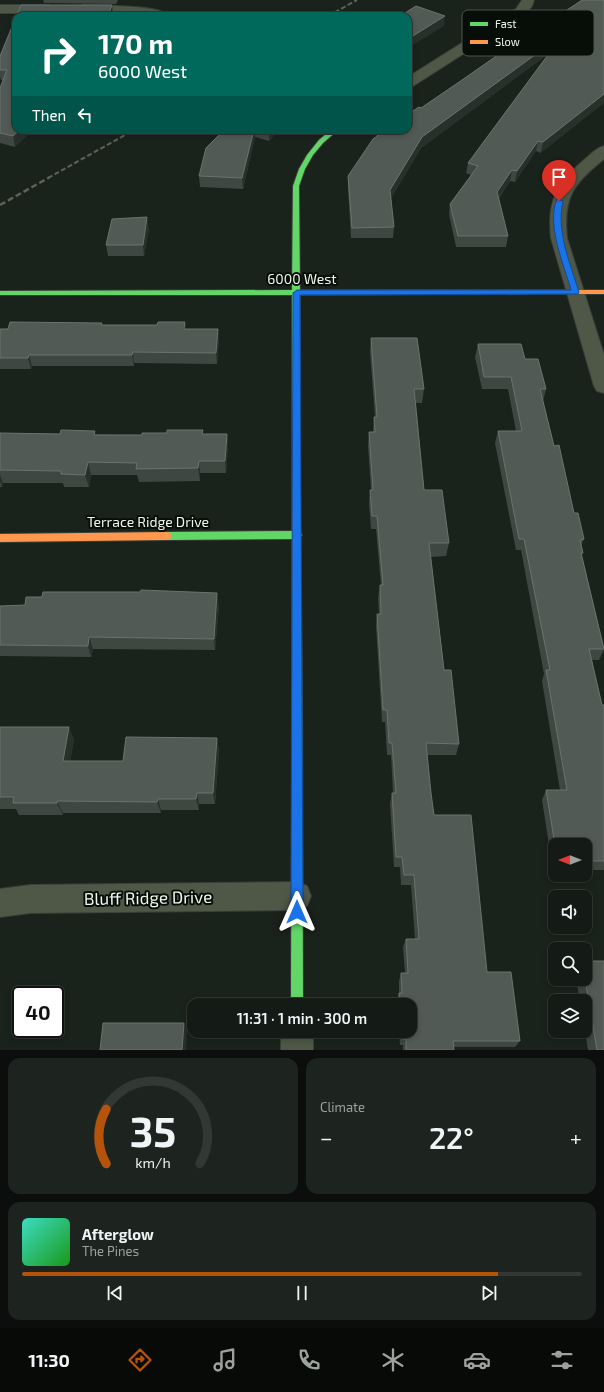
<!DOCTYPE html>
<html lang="en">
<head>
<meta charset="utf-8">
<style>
	body { margin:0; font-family:"Exo 2",sans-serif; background:#1d231e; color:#f1f3f6; height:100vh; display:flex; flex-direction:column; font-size:15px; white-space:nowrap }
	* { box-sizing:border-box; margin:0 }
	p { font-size:13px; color:#9da1a0 }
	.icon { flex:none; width:22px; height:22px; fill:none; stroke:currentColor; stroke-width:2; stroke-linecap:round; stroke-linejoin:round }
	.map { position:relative; height:1050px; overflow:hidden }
	.drawer { display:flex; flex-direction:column; gap:8px; padding:8px; background:#0b0e0c; flex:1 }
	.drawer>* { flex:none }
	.top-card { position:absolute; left:12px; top:12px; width:400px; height:122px; border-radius:12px; box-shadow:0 2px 6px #0003,0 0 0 1px #333834; background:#00695c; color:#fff; overflow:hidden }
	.needle { width:26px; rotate:270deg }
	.tools { position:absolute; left:548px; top:838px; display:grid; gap:8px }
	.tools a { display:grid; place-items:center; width:44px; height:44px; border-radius:8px; background:#141a15; box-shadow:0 2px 6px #0003,0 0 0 1px #333834; font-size:20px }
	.speed { position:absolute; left:12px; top:986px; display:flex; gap:8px; font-size:20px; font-weight:700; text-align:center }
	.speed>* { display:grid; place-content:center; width:52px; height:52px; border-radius:50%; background:#141a15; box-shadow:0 2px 6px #0003,0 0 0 1px #333834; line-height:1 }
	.speed .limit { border:2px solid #111; border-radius:6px; background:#fff; color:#111 }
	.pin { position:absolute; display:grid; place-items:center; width:34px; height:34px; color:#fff; margin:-41px -17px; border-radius:50% 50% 50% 0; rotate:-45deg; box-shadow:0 0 4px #0007 }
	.pin .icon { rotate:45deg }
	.me { position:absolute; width:44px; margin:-22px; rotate:0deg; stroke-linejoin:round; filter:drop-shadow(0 0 3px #0008) }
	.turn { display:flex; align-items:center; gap:14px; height:84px; padding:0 20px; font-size:18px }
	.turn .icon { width:52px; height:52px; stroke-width:2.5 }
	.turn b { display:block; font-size:28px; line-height:34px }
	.then { display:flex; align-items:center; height:38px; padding:0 20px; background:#0003; gap:8px; font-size:15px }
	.big { font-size:30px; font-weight:600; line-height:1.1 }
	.drawer .tile { flex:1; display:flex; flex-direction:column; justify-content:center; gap:6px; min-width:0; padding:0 14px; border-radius:12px; background:#1d231e }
	.drawer .dial { align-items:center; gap:0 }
	.dial svg { height:104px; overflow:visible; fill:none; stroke:#333834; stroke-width:7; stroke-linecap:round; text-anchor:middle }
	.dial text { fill:#f1f3f6; stroke:none }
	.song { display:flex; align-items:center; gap:12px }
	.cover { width:48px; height:48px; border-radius:6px; background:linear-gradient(135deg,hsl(170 70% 55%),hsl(120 70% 35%)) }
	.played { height:4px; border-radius:2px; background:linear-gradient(90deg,#b45309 85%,#333834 85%) }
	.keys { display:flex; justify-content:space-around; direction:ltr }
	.heat { display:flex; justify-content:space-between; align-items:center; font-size:22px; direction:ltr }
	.drawer .tiles { flex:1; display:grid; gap:8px; grid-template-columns:1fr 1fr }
	.tile:last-child { grid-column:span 2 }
	.trip { position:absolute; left:187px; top:998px; width:230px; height:40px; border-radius:12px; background:#141a15; box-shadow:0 2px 6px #0003,0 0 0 1px #333834; font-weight:600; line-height:40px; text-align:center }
	.menu { display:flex; height:64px; justify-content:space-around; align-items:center; background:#080a08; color:#9da1a0 }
	.menu .icon { width:28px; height:28px }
	.menu .active { color:#b45309 }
	.menu b { font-size:18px; color:#f1f3f6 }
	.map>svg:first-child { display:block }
</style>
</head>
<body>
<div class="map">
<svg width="604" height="1050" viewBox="0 0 604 1050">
	<rect width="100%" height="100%" fill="#1a221c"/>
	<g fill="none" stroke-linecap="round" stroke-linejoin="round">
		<defs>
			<g id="street">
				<path d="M522,0H534L532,6L524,15L413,86L408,87V77L516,9Z"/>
				<path d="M0,5H49L55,9L49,13H0Z"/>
				<path d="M83,5C96,6 159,5 165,14L164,16L79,12L77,9Z"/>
				<path d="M604,146V159C573,184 563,197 567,238L604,355V393L597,391L594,386L551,238C547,201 556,184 584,160C590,155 596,148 604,146Z"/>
				<path d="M297,882L307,886L311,896L307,906L297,910L30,913L0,917V889L30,885Z"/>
				<rect x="281" y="1031" width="32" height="19"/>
			</g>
			<g id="fast">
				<path d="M331,130H338L323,143L313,155L305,169L299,186L300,290H538L542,292L538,294L300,295V513L299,515H293L292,513V295H0V291L292,290L293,186L299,169L307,155L319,140Z"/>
				<path d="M297,531L300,532L302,535L300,538L297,539L167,540L164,539L162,536L164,533L167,532Z"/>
				<path d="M297,662L301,663L302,666L303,1005H291L292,666L293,663Z"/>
			</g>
			<g id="slow">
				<rect x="535" y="290" width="69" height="4"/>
				<path d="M296,510L299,511L300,513L302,666L301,669L297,670L293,669L292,666V513L293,511Z"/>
				<path d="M167,532L170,533L172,536L170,539L167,540L0,542V534Z"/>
			</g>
		</defs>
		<use href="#street" stroke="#393f3a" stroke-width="2"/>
		<use href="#fast" stroke="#393f3a" stroke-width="2"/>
		<use href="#slow" stroke="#393f3a" stroke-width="2"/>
		<use href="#street" fill="#4f5746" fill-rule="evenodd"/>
		<use href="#fast" fill="#63d668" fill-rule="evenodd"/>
		<use href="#slow" fill="#ff974d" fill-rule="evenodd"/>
		<g stroke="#5b6258" stroke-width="2" stroke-dasharray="5 2.5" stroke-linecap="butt">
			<path d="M328,16L357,0"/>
			<path d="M48,178L134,130"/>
		</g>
		<path stroke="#5b6258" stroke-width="2.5" stroke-dasharray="6 3" stroke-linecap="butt" d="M0,205L50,177"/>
	</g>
	<g fill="#3f4742">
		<path d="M43,0H118L116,4L44,3Z"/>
		<path d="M582,0L541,153L536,151L515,182L510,181L499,198L508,236L506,247H456L449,214L450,204L471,175L466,173L468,163L562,36L553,28L555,18Z"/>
		<path d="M21,5L113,14L16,16L15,147L0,143V88L3,80H1L0,77V56Z"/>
		<path d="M548,54L421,148L391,198L394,227L393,238H351L348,187V176L421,108Z"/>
		<path d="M224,130H279L269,141L255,137L243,189L200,187L199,176Z"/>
		<path d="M149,228L144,256H108L106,245Z"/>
		<path d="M102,325L186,329L219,340L217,364L134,363V366H32L31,369H0V329Z"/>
		<path d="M371,338L424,389L422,403H416L424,490L449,543L446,556L431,557L444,670L459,744L456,755H427L431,793L434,815L487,972L520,1041L515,1047H454V1050H403V1045H400L399,1031H410V1005H397V1001L399,993V981L401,973H405L403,947L406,939H415L411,885H401L400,867H394L390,804L392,793H393L391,755H387L385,722H382L376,626L377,614H379L378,598L380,585H381L376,529H371L369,504L370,490H371L368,446L369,432H373L374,417H375L370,352Z"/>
		<path d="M478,344L525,359L546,389L543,401L554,446L574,513L584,539L581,546L583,553L582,555L604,649L599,660H592L602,705H604V870H585V845H555V870H553L542,800L546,790H560L542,681L544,674L521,550H516L495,443L498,431H516L508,389H482L475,357Z"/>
		<path d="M0,433L142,435L227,434L228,446L226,473H200V481L139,482L137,475H91L89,487H64L63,483H3L2,487H0Z"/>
		<path d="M219,605L215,650L93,649L91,657L0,656V606Z"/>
		<path d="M0,727L74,739L70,761H123L217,738L219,751L215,804H199V810H161V813H63V815H19L16,809H0Z"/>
		<path d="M576,979H585L604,1050H588L585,1031V1001H580Z"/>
	</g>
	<g fill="#28302b">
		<path d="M112,5L113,14V16H108Z"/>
		<path d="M445,16L444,26L408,48V39Z"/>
		<path d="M550,44L548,54L421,148L389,201L390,190L422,137Z"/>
		<path d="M604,94V103L541,153L543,142Z"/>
		<path d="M20,130H34L15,147L13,136Z"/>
		<path d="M254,130H255V137L243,189L242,178Z"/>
		<path d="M269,130H279L269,141Z"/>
		<path d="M538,141L536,151L515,182L517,171Z"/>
		<path d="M512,170L510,181L495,202L497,192Z"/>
		<path d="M147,217L149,228L144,256L143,245Z"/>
		<path d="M185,322L187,333L184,329Z"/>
		<path d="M218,329L219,340L217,364L216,353Z"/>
		<path d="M133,352L134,363V366L132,355Z"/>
		<path d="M29,355L32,366L31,369L28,358Z"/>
		<path d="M227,434L228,446L226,473L225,461Z"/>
		<path d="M199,461L200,473V481L198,468Z"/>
		<path d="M88,462L91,475L89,487L85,475Z"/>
		<path d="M0,475L3,483L2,487L0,481Z"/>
		<path d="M217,593L219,605L215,650L214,639Z"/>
		<path d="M89,637L93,649L91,657L88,646Z"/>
		<path d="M69,727L74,739L68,773L63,761Z"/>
		<path d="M217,738L219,751L215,804L213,793Z"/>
		<path d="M197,793L199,804V810L196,799Z"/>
		<path d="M158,799L161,810V813L157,802Z"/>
		<path d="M57,801L63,813V815L57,803Z"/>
		<path d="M184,1023L187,1030L186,1050H182Z"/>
	</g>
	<g fill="#525a55" stroke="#6a736d">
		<path d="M582,0H604V94L543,142L538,141L517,171L512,170L497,192L508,236H458L450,204L478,166L468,163L567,29L555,18Z"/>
		<path d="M21,5H112L108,16H16V130H20L13,136L0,133V88L7,70H0V56Z"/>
		<path d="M416,6L445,16L408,39V16H400Z"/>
		<path d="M538,27L550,44L422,137L390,190L394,227L352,228L348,176L373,139L385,130H408V114L419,107L421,108L462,80Z"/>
		<path d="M224,130H254L242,178L199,176L206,148Z"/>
		<path d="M147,217L143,245H106L112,219Z"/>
		<path d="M10,322L102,323L101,325H157L158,322H185L184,329H218L216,353L133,352L132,355H29L28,358H0V329H8Z"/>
		<path d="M371,338H417L424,389H414L424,490H442L449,543H429L444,670H451L459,744L426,743L431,793L434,815H471L487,972H511L520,1041H453L454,1050H406V1039H402V1031H410V1005H400L399,993H402L401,973H408L406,939H419L414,875H404L402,857H396L392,793H396L392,743H389L387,710H383L377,614H381L380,585H383L377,516H372L370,490H373L369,432H375L374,417H377Z"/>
		<path d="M478,344H521L525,359H538L546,389H540L554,446L559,445L574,513H578L584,539L580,540L583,553H581L604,649H589L602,705H604V861H585V845H555L546,790H567L546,670H550L524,539H519L498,431H522L511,377H484Z"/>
		<path d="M61,430L95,431L94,435H142V433H167V430H203L202,434H227L225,461H199L198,468L136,469L137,463L88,462L85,475L61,474V471L0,470V433L60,434Z"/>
		<path d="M141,590L217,593L214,639L89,637L88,646L0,645V606L25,605L26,597H42L43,592H140Z"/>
		<path d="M0,727H69L63,761H123L126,737L217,738L213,793H197L196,799H158L157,802L57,801V803H13L14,797H0Z"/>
		<path d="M585,961H604V1050H597L585,979Z"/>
		<path d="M103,1023H184L182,1050H100Z"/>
	</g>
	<path fill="#1a73e8" stroke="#114b97" d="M557,199L563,201C556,231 570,263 579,292L578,294L300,295L303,912L301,916L297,918L292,916L291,912L293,293L297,290H571C564,265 546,224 557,199Z"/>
	<g text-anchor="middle" stroke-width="4" stroke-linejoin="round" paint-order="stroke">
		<g font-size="14" fill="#eef8ef" stroke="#070d07">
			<text x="302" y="284">6000 West</text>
			<text x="148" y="527">Terrace Ridge Drive</text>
		</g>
		<g font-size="17" fill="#eef8ef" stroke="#070d07">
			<text transform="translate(148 898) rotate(-1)" y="6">Bluff Ridge Drive</text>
		</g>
	</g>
	<rect x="462" y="10" width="132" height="46" rx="6" fill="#070d07" stroke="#4c544d" stroke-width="1"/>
	<rect x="470" y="22" width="18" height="4" fill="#63d668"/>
	<rect x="470" y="40" width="18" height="4" fill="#ff974d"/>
	<g font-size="11" fill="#eef8ef">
		<text x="495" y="28">Fast</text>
		<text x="495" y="46">Slow</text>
	</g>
</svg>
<div class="tools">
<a><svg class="needle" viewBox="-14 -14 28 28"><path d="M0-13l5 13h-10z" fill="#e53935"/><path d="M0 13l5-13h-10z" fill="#9da1a0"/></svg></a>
<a><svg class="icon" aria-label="sound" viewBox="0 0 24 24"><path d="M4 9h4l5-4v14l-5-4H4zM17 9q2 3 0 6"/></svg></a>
<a><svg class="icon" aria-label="search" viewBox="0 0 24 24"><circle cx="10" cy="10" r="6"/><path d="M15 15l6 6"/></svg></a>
<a><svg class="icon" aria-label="layers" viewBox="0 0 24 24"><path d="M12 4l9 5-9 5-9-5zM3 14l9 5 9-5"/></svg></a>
</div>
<div class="speed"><div class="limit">40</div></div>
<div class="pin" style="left:559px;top:201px;background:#d93025"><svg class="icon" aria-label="arrive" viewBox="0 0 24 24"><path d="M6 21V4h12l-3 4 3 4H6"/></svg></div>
<svg class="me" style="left:297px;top:912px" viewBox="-20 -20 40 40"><path d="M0-17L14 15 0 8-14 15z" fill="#1a73e8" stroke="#fff" stroke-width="4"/></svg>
<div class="trip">11:31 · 1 min · 300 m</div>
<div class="top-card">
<div class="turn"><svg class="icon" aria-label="right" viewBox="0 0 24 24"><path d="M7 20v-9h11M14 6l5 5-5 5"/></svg><div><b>170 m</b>6000 West</div></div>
<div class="then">Then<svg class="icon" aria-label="left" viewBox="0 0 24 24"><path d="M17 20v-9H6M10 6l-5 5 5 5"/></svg></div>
</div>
</div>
<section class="drawer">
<div class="tiles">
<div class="tile dial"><svg viewBox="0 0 100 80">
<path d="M14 69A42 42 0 1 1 86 69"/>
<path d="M14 69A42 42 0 0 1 14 27" stroke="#b45309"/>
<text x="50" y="56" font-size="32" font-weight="700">35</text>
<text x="50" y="72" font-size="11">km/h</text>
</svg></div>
<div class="tile"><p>Climate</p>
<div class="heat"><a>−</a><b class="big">22°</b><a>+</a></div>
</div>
<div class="tile">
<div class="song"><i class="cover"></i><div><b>Afterglow</b><p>The Pines</p></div></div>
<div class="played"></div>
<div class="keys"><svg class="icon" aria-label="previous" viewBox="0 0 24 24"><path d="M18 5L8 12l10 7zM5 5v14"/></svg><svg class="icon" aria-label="pause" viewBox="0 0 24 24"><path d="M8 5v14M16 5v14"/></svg><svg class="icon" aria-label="next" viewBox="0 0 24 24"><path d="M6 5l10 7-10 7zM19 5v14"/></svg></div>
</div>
</div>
</section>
<nav class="menu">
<b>11:30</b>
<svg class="icon active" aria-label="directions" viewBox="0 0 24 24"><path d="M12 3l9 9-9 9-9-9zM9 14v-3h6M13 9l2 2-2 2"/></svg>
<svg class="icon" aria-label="music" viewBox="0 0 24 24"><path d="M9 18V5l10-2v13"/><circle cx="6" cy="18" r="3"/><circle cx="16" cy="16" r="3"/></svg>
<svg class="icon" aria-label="phone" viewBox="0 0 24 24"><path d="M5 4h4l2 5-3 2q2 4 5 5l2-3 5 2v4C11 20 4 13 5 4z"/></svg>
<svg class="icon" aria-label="climate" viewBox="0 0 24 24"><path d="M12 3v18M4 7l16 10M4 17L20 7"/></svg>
<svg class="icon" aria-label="car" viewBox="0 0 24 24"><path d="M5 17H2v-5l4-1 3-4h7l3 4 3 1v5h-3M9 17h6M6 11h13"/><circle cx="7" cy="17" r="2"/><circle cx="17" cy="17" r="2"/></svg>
<svg class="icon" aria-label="filters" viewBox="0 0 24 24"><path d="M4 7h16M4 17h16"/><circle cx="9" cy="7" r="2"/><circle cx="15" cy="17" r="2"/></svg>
</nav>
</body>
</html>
